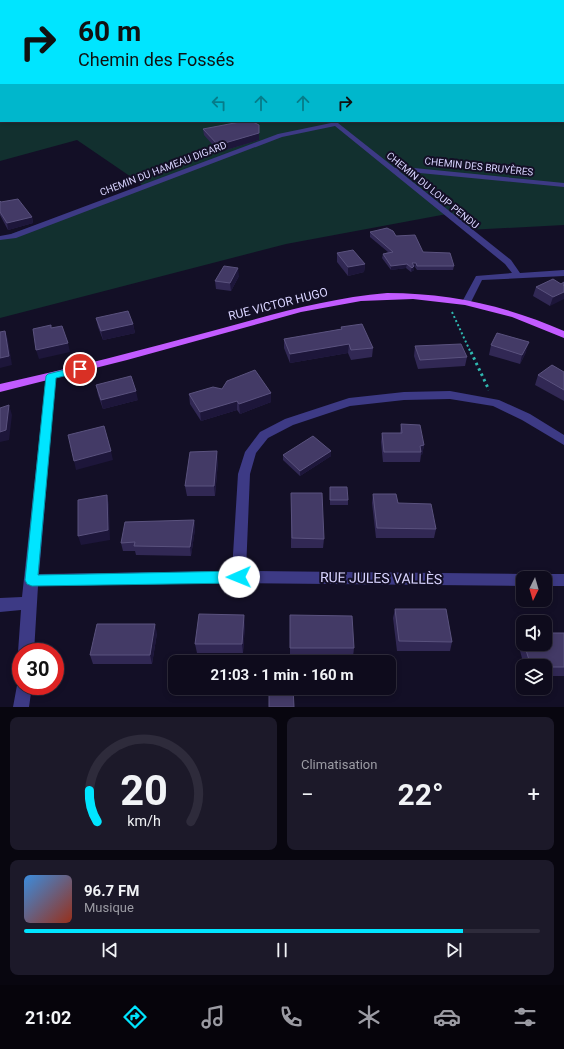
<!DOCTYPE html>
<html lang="fr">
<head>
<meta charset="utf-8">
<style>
	body { margin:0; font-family:Roboto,sans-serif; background:#1c1929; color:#f1f3f6; height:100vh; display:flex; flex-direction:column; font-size:15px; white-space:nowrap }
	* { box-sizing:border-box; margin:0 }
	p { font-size:13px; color:#9b9ba3 }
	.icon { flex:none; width:22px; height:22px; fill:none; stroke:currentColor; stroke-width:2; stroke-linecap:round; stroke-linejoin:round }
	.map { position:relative; height:707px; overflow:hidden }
	.panel { display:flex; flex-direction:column; gap:10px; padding:10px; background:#08060f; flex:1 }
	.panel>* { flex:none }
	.guide { position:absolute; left:0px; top:0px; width:564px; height:122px; box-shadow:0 2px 6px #0003,0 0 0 1px #2e2b3b; background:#00e5ff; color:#111; overflow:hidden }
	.needle { width:26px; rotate:185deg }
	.buttons { position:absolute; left:516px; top:571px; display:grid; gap:8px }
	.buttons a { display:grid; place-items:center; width:36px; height:36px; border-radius:8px; background:#0e0b1c; box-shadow:0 2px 6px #0003,0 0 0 1px #2e2b3b; font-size:20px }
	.speed { position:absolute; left:12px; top:643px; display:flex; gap:8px; font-size:20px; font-weight:700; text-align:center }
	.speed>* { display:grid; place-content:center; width:52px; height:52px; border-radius:50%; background:#0e0b1c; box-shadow:0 2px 6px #0003,0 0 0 1px #2e2b3b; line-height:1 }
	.speed .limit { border:6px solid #d22; background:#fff; color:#111 }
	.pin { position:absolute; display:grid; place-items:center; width:34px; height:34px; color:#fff; margin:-17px; border:2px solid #fff; border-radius:50%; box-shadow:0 1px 4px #0007 }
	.me { position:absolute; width:44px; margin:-22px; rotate:269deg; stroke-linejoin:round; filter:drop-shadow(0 0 3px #0008) }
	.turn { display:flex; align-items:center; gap:14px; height:84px; padding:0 12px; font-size:18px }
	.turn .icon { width:52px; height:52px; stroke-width:2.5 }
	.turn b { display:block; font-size:28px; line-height:34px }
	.lanes { display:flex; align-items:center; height:38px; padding:0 12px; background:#0003; justify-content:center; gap:20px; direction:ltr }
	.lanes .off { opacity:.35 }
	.big { font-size:30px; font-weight:700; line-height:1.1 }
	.panel .widget { flex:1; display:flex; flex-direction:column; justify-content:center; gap:6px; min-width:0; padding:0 14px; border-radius:8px; background:#1c1929 }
	.panel .dial { align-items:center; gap:0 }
	.dial svg { height:104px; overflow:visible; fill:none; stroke:#2e2b3b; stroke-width:7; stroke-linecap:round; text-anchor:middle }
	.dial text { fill:#f1f3f6; stroke:none }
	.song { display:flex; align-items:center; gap:12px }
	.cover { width:48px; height:48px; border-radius:6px; background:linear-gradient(135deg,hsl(210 70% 55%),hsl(10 70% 35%)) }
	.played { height:4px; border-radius:2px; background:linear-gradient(90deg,#00e5ff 85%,#2e2b3b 85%) }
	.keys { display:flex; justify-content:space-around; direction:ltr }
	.heat { display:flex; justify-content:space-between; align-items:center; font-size:22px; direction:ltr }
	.panel .tiles { flex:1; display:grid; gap:10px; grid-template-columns:1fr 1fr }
	.widget:last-child { grid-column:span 2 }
	.trip { position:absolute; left:168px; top:655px; width:228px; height:40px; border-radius:8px; background:#0e0b1c; box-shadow:0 2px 6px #0003,0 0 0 1px #2e2b3b; font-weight:700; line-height:40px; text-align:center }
	.tab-bar { display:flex; height:64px; justify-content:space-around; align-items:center; background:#06040b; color:#9b9ba3 }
	.tab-bar .icon { width:28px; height:28px }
	.tab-bar .current { color:#00e5ff }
	.tab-bar b { font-size:18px; color:#f1f3f6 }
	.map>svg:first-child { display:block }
</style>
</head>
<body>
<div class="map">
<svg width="564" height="707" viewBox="0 0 564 707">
	<rect width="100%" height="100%" fill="#130f26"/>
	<path fill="#12302f" d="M275,0H564V225L467,230L447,214L286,244L0,318V238L143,187L140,183L77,140L0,161V58L1,121H563V1H271Z"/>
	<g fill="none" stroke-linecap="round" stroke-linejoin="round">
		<g stroke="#2fb8b0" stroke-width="1" stroke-dasharray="1 1.5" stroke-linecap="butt">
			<path d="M488,0L490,1"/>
			<path d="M500,1L505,0"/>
		</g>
		<path stroke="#2fb8b0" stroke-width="2" stroke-dasharray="2 2.5" stroke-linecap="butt" d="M452,312L471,353"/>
		<path stroke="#2fb8b0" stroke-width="3" stroke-dasharray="2.5 3.5" stroke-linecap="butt" d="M471,352L489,390"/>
		<g fill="#3d3a85" fill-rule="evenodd">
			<path d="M270,0H277L269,1Z"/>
			<path d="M300,0H312L311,1Z"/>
			<path d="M358,0H373L374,1H359Z"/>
			<rect x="563" y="52" width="1" height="3"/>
			<rect x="0" y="57" width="1" height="2"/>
			<path d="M329,121H336L338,123L395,168L404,167L564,183V187L399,171L511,260L520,273L564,270V276L482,280L470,304H464L462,302L476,276L512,273L505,264L335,126L282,137L16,238L0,240V236L11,234L278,134L331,123Z"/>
			<path d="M51,373L56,376L39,574L232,571L238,474L245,452L260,432L285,419L349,398L404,392L450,391L499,400L530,414L564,435V445L522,420L493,406L450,399L404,400L350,406L293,425L268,438L256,453L250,474L246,571L523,574L528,576L529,578H523V586L239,583L38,586L34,652H21V657L18,652L21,610L0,612V598L22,597L46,376Z"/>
			<path d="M545,574H564V586H545V578H539L540,576Z"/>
			<path d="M21,679V686H32L29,707H13L18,680Z"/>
		</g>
		<path fill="#c25bff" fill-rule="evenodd" d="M387,293C450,293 507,306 564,331V338L512,317L465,305L413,299L361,301L301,312L127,360L0,392V384C71,368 142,350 212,331C271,315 327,298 387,293Z"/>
	</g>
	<g fill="#312854">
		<path d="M203,129L259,140L219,152L204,135Z"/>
		<path d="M0,201L1,202L32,217L33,223L8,230L0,215Z"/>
		<path d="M370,232L396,236L423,252L454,266L453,270H417L415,267H414V270L411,272L406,268L391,270L382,258L383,254L388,252L370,237Z"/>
		<path d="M337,253L365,264L364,272L348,276L337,262Z"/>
		<path d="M239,276L231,291L216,289L215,281Z"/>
		<path d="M561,284L550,306L533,296L536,287Z"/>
		<path d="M96,318L133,324L135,333L103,340L98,327Z"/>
		<path d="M341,327L373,348L372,357L351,360L348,353L290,363L284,348V339L341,329Z"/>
		<path d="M491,345L526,352L520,364L489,355Z"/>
		<path d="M415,346L467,357L465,366L418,369L414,356Z"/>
		<path d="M564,372V401L535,385L538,375Z"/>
		<path d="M96,385L138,400L103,409L98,395Z"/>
		<path d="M222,389L271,393V402L240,414L237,410L201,421L190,404L189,394Z"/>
		<path d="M401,424L424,445L422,455H421L420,462H383L381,442L382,433H400Z"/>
		<path d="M331,451V456L300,476L283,460V455Z"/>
		<path d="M218,461L215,496H187L185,486Z"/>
		<path d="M330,487L348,500V505H330Z"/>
		<path d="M373,494L398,503L436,529L434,538H376L372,503Z"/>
		<path d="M291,502L324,539L323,548H291Z"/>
		<path d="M194,520L195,529L191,556L136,555L135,551H123L121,543Z"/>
		<path d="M395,609L452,642L450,651H397L393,618Z"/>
		<path d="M290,615L354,648L353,657H290Z"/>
		<path d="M245,624L243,653H197L195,644Z"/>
		<path d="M157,633L152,664H93L90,655Z"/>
		<path d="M564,633V676H545V666H524L518,643L521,634H523V644H545Z"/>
	</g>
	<g fill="#1d163a">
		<path d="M237,0H251L246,1H231Z"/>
		<path d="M259,125V140L219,152L218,145Z"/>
		<path d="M32,217L33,223L8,230L7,223Z"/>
		<path d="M412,263H416L415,267H414V270L411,272Z"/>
		<path d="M365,264L364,272L348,276V267Z"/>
		<path d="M407,264L406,268L391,270V266Z"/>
		<path d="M238,268L239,276L231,291L230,283Z"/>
		<path d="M564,292V299L550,306L553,297Z"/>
		<path d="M133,324L135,333L103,340L101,331Z"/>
		<path d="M5,331L8,340L12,365L0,368V358Z"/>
		<path d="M529,342L526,352L520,364L522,355Z"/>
		<path d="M68,343L70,352L39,359L36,350Z"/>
		<path d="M349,344L348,353L290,363V354Z"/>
		<path d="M136,391L138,400L103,409L101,400Z"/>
		<path d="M271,393V402L240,414L239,404Z"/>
		<path d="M237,401V410L201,421L200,412Z"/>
		<path d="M9,405L12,415L9,440L0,442V432Z"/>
		<path d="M424,445L422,455H421V452L420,446Z"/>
		<path d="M111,451L113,460L76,470L74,461Z"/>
		<path d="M217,451L218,461L215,496L214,486Z"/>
		<path d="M331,451V456L300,476V471Z"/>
		<path d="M107,495L109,504L110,540L81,545L78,536Z"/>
		<path d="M194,520L195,529L191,556L190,547Z"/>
		<path d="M244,615L245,624L243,653L242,644Z"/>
		<path d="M155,624L157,633L152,664L150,655Z"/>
	</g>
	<g fill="#433a66" stroke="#5a527e">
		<path d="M24,0H237L231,1H20Z"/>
		<rect x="0" y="6" width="1" height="7"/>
		<rect x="0" y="17" width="1" height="31"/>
		<path d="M245,121H251L259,125V133L218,145L203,129Z"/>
		<path d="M18,199L32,217L7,223L0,212V201L1,202Z"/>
		<path d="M387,228L393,231L396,236L415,235L423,252L450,253L454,266H417L416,263H412L414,266L412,268L407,264L391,266L383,254L393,252L370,232Z"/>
		<path d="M353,250L365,264L348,267L337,253Z"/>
		<path d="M224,266L238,268L230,283L215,281Z"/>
		<path d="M553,279L561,284L564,282V285H563L564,286V292L553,297L536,287Z"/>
		<path d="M128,311L133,324L101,331L96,318Z"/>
		<path d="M362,324L373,348L351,350L349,344L290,354L284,339L342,329L341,327Z"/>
		<path d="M51,325V328L62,326L68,343L36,350L33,329Z"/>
		<path d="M5,331L9,356L0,358V332Z"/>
		<path d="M497,333L529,342L522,355L491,345Z"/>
		<path d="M461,344L467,357L420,360L415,346Z"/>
		<path d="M552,365L564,372V390L538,375Z"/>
		<path d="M255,370L271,393L239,404L237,401L200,412L189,394L213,387L222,389L227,381Z"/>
		<path d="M131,376L136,391L101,400L96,385Z"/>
		<path d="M9,405L6,430L0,432V408Z"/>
		<path d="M401,424L420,425L424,445L420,446L421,452H384L382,433H402Z"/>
		<path d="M104,426L111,451L74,461L68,435Z"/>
		<path d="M313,436L331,451L300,471L283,455Z"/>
		<path d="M217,451L214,486H185L190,452Z"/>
		<path d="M330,487H347L348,500H330Z"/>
		<path d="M291,493H322L324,539L292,538Z"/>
		<path d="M373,494H396L398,503L431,504L436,529L377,528Z"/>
		<path d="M107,495L108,530L78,536V500Z"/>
		<path d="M194,520L190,547L134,546L135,542L121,543L125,522Z"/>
		<path d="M395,609H446L452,642L399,641Z"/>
		<path d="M199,614L244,615L242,644H195Z"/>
		<path d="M290,615L352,616L354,648H290Z"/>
		<path d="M97,624H155L150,655H90Z"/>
		<path d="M545,633H564V667H545V666H531L524,644H545Z"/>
		<path d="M269,688H293L294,707H269Z"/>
	</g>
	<path fill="#00e5ff" stroke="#0095a6" d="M80,366H84L85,369L84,371L56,378L38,575L239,571L244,573L246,577L244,581L239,583L32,586L27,584L25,580L46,376L48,374Z"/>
	<g text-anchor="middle" stroke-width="4" stroke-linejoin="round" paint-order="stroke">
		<g font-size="10" fill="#d9d4ff" stroke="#130f26">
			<text transform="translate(479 166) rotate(6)" y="4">CHEMIN DES BRUYÈRES</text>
			<text transform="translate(163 168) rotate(-21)" y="4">CHEMIN DU HAMEAU DIGARD</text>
			<text transform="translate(433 190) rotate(39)" y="4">CHEMIN DU LOUP PENDU</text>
		</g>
		<g font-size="12" fill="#d9d4ff" stroke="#130f26">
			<text transform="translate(278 304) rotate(-14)" y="4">RUE VICTOR HUGO</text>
		</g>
		<g font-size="14" fill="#d9d4ff" stroke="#130f26">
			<text transform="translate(381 578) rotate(1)" y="5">RUE JULES VALLÈS</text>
		</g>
	</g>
</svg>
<div class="buttons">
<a><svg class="needle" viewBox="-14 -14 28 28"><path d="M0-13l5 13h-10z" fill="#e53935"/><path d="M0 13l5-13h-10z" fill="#9b9ba3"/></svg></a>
<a><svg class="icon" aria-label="sound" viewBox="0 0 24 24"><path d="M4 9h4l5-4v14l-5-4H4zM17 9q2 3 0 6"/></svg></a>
<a><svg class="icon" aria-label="layers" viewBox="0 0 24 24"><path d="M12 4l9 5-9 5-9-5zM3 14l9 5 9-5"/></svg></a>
</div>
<div class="speed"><div class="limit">30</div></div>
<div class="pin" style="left:80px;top:369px;background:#d93025"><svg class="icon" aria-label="arrive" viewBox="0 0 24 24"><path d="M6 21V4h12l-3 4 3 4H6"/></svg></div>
<svg class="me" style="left:239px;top:577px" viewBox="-20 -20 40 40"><circle r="19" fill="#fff"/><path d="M0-13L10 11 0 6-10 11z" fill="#00e5ff"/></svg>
<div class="trip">21:03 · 1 min · 160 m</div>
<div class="guide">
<div class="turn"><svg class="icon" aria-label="right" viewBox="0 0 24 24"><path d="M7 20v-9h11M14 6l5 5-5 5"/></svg><div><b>60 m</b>Chemin des Fossés</div></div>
<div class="lanes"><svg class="icon off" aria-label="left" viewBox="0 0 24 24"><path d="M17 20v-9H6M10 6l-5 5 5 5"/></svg><svg class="icon off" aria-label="ahead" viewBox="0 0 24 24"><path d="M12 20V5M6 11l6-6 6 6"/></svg><svg class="icon off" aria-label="ahead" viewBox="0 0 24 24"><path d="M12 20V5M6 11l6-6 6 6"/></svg><svg class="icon" aria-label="right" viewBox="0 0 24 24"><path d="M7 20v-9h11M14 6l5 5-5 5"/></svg></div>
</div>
</div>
<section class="panel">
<div class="tiles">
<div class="widget dial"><svg viewBox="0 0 100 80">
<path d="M14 69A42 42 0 1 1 86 69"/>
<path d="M14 69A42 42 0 0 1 8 45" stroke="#00e5ff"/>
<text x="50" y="56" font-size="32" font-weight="700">20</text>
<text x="50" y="72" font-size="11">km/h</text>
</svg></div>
<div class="widget"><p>Climatisation</p>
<div class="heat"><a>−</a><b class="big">22°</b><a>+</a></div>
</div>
<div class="widget">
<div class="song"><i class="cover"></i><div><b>96.7 FM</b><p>Musique</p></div></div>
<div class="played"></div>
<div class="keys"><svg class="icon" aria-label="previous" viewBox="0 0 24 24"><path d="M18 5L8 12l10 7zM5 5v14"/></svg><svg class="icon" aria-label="pause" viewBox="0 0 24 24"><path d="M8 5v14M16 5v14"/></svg><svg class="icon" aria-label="next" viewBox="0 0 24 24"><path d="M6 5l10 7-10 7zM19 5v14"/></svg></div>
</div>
</div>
</section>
<nav class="tab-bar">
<b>21:02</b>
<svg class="icon current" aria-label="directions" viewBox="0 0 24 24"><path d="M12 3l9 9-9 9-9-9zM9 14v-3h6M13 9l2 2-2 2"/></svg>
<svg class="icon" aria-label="music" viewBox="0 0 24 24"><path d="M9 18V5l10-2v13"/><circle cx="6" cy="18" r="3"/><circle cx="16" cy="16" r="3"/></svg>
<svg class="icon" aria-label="phone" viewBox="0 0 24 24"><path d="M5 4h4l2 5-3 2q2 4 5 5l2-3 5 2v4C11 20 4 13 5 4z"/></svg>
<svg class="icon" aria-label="climate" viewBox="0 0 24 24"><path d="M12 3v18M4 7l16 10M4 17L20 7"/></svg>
<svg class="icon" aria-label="car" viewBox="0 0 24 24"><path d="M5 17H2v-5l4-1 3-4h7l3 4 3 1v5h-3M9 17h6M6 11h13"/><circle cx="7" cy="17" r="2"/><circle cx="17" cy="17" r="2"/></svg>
<svg class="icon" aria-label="filters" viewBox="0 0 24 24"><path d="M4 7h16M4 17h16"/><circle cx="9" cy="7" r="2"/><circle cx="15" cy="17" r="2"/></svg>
</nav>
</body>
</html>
